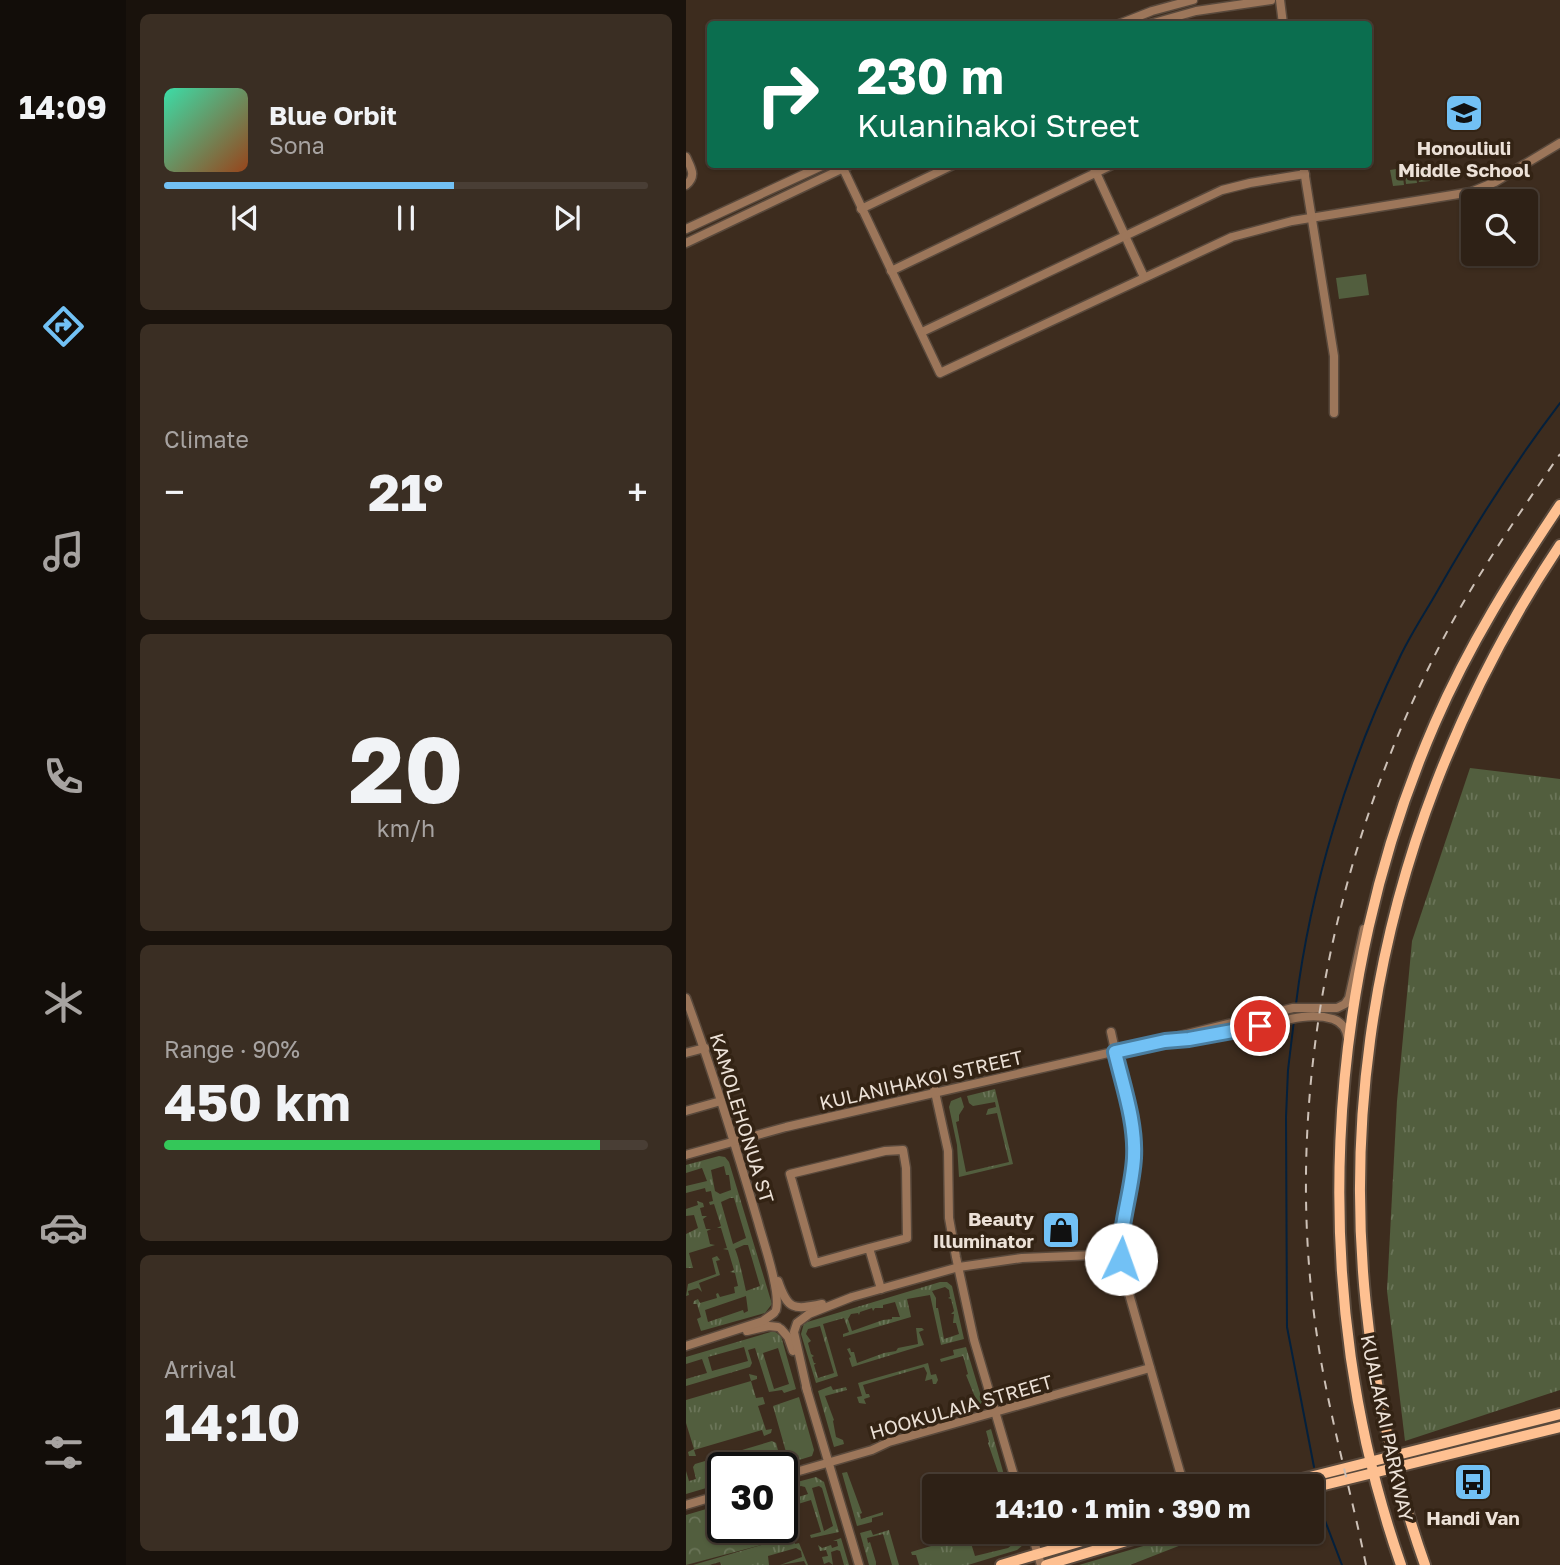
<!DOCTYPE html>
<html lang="en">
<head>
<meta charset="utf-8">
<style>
	body { margin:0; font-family:"Golos Text",sans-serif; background:#3a2e23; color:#f1f3f6; height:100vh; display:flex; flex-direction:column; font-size:26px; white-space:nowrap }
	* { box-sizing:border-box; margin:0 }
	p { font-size:23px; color:#a7a3a1 }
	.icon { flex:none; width:38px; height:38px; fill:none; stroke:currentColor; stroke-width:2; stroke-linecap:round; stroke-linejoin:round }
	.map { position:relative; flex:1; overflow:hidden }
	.details { display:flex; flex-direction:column; gap:14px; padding:14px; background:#19120c; width:560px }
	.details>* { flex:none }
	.hud { position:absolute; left:21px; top:21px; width:665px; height:147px; border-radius:7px; box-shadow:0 2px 5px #0004,0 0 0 2px #493e35; background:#0b6e4f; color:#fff; overflow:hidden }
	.tools { position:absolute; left:775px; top:189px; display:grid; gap:14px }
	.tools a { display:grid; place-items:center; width:77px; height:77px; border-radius:7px; background:#2e2116; box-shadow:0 2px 5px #0004,0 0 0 2px #493e35; font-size:35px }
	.speed { position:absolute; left:21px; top:1452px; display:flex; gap:14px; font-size:35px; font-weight:700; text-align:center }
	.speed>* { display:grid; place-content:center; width:91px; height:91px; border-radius:50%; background:#2e2116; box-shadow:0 2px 5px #0004,0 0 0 2px #493e35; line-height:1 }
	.speed .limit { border:4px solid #111; border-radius:10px; background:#fff; color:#111 }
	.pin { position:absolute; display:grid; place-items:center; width:60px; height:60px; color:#fff; margin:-30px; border:4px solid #fff; border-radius:50%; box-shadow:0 2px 7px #0007 }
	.me { position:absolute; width:77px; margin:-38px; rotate:3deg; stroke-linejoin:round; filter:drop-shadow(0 0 5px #0008) }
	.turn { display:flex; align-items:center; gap:24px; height:147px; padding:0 35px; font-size:32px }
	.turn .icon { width:91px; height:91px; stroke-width:2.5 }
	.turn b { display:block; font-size:49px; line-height:60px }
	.big { font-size:52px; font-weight:700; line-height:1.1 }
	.details .tile { flex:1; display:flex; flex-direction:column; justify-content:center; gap:10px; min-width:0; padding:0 24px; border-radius:10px; background:#3a2e23 }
	.details .dial { align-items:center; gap:0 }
	.dial b { font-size:91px; line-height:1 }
	.song { display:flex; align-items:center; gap:21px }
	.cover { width:84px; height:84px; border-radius:10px; background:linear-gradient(135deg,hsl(160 70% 55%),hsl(20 70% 35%)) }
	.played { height:7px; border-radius:4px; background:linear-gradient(90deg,#72c1f5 60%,#493e35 60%) }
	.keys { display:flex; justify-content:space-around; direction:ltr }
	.heat { display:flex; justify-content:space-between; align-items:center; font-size:38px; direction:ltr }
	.charge { height:10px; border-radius:5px; background:linear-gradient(90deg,#34c759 90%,#493e35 0) }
	.trip { position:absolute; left:236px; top:1474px; width:402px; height:70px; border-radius:7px; background:#2e2116; box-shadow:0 2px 5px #0004,0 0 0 2px #493e35; font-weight:700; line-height:70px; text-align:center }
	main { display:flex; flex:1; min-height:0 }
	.dock { display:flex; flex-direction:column; width:126px; justify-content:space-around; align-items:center; background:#120d09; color:#a7a3a1 }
	.dock .icon { width:49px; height:49px }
	.dock .selected { color:#72c1f5 }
	.dock b { font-size:32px; color:#f1f3f6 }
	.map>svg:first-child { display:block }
</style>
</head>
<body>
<main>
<nav class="dock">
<b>14:09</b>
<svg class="icon selected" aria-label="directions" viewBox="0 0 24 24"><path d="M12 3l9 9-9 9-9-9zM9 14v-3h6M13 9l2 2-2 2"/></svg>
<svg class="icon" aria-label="music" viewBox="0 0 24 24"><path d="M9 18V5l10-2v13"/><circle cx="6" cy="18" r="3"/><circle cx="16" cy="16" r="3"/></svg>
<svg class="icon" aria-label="phone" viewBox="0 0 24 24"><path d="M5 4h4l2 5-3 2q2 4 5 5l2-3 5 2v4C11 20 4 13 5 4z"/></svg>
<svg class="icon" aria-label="climate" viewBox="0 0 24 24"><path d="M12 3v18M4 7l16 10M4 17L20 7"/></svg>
<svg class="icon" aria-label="car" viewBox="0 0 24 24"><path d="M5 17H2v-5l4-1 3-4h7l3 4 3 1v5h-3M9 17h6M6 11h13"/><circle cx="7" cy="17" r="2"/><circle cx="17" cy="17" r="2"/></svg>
<svg class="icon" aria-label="filters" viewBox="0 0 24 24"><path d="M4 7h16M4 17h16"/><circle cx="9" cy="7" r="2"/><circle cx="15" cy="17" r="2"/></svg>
</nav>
<section class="details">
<div class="tile">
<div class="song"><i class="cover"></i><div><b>Blue Orbit</b><p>Sona</p></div></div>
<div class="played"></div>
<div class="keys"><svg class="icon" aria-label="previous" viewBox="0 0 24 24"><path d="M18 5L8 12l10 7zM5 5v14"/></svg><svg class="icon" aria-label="pause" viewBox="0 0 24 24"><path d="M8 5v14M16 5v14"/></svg><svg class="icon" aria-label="next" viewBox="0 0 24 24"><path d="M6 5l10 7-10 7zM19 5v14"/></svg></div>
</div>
<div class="tile"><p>Climate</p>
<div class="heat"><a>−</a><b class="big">21°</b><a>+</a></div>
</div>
<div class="tile dial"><b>20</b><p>km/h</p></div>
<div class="tile"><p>Range · 90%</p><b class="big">450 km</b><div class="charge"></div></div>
<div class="tile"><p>Arrival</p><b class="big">14:10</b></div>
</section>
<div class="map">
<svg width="874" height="1565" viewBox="0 0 874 1565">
	<defs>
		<pattern id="grass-tufts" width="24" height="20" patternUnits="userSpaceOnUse" patternTransform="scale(1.75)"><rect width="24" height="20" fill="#525e3e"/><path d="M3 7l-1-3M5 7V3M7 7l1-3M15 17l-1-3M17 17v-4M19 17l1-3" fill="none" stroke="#6b7559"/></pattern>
		<pattern id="forest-crowns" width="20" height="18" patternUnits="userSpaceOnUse" patternTransform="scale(1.75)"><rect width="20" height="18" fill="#525e3e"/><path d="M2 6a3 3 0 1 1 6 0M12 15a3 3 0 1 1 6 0" fill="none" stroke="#6b7559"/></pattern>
	</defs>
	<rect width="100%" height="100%" fill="#3d2c1e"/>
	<g fill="url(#grass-tufts)" fill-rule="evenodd">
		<path d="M784,768L874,779V1390L719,1441L701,1291L711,1101L726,941Z"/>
		<path d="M309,1089L327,1164L273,1177L271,1145L263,1107L265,1101L275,1097L278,1107L273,1115V1121L270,1122L280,1172L323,1162L311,1113L300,1115L302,1109L310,1107L309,1102L287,1106L283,1103L281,1096Z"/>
		<path d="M33,1156L39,1157L43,1162L86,1304L79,1313L15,1331L11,1319L15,1317L11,1304H7L8,1301L12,1299L14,1303L31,1298L30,1294L32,1293L34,1297L49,1293L48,1287L52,1286L49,1273L44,1272L48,1270L42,1250L37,1249L41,1248L35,1228H31L35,1226L28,1204L24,1205L23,1202L27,1201L25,1191L20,1192L19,1188L0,1193V1186L21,1181L16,1168L0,1173V1165ZM38,1166L40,1175H43L45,1190L34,1194L29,1191L25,1170ZM44,1198H48L60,1238L47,1244L35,1202ZM58,1245H62L74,1286L60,1291C58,1282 52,1254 49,1249ZM60,1296L62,1311L58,1313L57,1310L22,1322L19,1310Z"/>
		<path d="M11,1201L17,1203L18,1207L14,1208L16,1216H21L17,1219L20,1229H25L21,1231L24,1244L29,1245L3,1253L7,1268H0V1234L12,1228L8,1215L0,1216V1209L12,1205Z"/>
		<path d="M31,1256L34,1260L30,1261L34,1275L13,1283L16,1292L12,1288L2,1291L3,1295L0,1296L2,1284L30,1274L26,1258Z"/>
		<path d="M254,1282H261L266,1286L278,1339L255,1345L244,1295L221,1299L225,1317L157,1337V1334L163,1332L158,1318L137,1324L152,1376L130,1383L115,1334L118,1323ZM259,1287L263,1290L264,1297L262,1298L265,1299L268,1311L265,1314H268L267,1323H270L273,1334L258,1339L252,1308H250V1298L246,1291ZM209,1302L214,1317H206V1319L197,1320L166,1331L162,1319L165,1314L172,1313L173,1315L174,1312L186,1308L187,1311L189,1308H197V1305ZM134,1326L148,1373L132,1378L128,1365L130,1363H128L126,1357L128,1356L125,1354L122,1343L125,1341L120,1334L122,1329Z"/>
		<path d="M230,1328H236L238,1330L233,1332L238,1345L166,1367L163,1358L165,1357L161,1349L164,1348L165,1352H168L171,1363L198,1353L210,1351L212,1348L232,1344Z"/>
		<path d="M88,1331L95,1336L110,1389L98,1393L96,1390L83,1392L69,1348L62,1350L66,1363L64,1367L0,1386V1379L21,1373L16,1359L0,1364V1357ZM58,1347L62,1361L26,1371L22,1357ZM92,1348L103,1384L88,1389L77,1353Z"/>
		<path d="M280,1347L297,1403L287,1406L286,1404L291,1402L280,1375L282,1374L277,1356L255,1362L254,1359L268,1355L267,1350Z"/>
		<path d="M242,1363L245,1375L250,1374L252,1380L250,1384H247L246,1379L239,1381L241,1373L238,1367L177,1385L180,1394H183L184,1397L178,1399L180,1404L173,1403L171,1397L176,1396L172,1383Z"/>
		<path d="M63,1374L71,1376V1379L65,1381L70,1398L77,1397L79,1404L72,1406L80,1430L86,1429L85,1433L78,1436L76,1430L8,1450L10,1456H3L2,1452L8,1449L0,1423V1400L65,1381Z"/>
		<path d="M145,1386L147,1390L160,1387L161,1390L139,1396L148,1420L147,1421L150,1437L157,1440L158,1444L148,1447L132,1391Z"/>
		<path d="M113,1397L128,1450L126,1456L87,1468H37V1483L0,1494V1471L3,1481L10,1479L7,1467L9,1464L86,1441L90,1443L93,1454L100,1452L87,1406Z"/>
		<path d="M305,1429L320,1482L309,1485L308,1480L314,1478L302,1443L303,1442L300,1431Z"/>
		<path d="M161,1472L176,1513L174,1514L175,1519L197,1512V1515L186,1518V1522L171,1526L156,1473Z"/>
		<path d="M130,1477L138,1482L153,1532L125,1538L124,1535L135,1532L125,1500L99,1508L104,1525L110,1523L111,1528L105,1530L109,1544L113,1543L122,1565H120L118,1561L94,1565L116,1557L115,1551L110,1548L82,1556L83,1565H35L34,1562L23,1565H7L89,1541L86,1528H91L94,1543L104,1541C101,1528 96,1518 96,1502L122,1494L119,1487L115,1486L97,1492L96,1486ZM133,1486L136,1488L147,1526L138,1531L126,1488Z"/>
		<path d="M185,1530L187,1535L203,1530L213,1565H206L197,1534L181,1538L182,1543L184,1542L190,1562V1565H183L174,1533Z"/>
		<path d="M295,1531H302L284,1540L289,1556L322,1548L331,1541L330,1531H335L337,1545L331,1550L282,1565H233L230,1555H226L225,1552Z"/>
		<path d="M508,1531H531L444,1565H393Z"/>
		<path d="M155,1538L163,1565H158L154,1551L151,1550L145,1552L147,1565L143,1562L138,1564L136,1557L142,1556L140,1550L134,1551L132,1545L136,1548L145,1545L146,1548L152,1546L151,1541H147Z"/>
	</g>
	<path fill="url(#forest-crowns)" d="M37,1504V1528H86L90,1541L0,1565V1515Z"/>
	<g fill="#525e3e">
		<path d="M742,164L744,181L733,182L730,166Z"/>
		<path d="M729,166L731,183L720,184L718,168Z"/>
		<path d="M716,168L718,185L707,186L704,170Z"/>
		<path d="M680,274L683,295L653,299L650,278Z"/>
	</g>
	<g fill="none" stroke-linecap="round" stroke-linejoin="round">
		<g stroke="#04203c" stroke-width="2">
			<path d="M610,1004C624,889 662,764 713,659C724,635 739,613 752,590C789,525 829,462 874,403"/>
			<path d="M608,1020L602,1070L600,1117L601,1327L628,1467"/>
			<path d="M635,1496L638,1518L656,1565"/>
		</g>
		<defs>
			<g id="minor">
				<path d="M594,0L597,24"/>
				<path d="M433,24L466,11L507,0"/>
				<path d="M464,24L510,11L585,0"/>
				<path d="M0,157C5,168 11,176 0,185"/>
				<path d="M155,164L254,373L546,237L606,221L785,192L809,182L874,143"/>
				<path d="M406,164L458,277"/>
				<path d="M617,164L648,356V413"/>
				<path d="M175,209L269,164"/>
				<path d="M0,229L140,164"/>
				<path d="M0,243L166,164"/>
				<path d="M205,271L428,164"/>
				<path d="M236,332L536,190L564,183L619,174"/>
				<path d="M0,998C27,1072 50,1147 72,1222C77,1241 95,1292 90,1310"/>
				<path d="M425,1032L445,1122L448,1148L435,1236L437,1273L498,1486"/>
				<path d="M485,1038L607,1008H651L659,1004L663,998L678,929"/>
				<path d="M0,1053L19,1048"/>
				<path d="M245,1074L262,1151L263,1218L270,1257L288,1340L331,1486"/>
				<path d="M0,1111L35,1101"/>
				<path d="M0,1155L100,1127L479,1040C507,1039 538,1034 566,1028C592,1023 620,1011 647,1019C656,1022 661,1030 662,1039"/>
				<path d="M183,1248L129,1263L104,1174L199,1151L217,1150L220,1168L221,1238L183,1248L195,1289"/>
				<path d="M92,1281C102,1310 107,1310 136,1304"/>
				<path d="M95,1329L102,1337L107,1351"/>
				<path d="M61,1331L83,1326L92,1327"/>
				<path d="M0,1346L77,1321L88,1313"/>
				<path d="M120,1387L173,1565"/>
				<path d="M121,1390L108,1332L111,1323L123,1314L166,1297L273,1267L336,1258L434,1254"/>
				<path d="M96,1476L186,1450L203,1442L464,1368"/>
				<path d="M0,1505L37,1494"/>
				<path d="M345,1531L355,1565"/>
			</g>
			<g id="major">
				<path d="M588,1486L874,1414"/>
				<path d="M626,1488L874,1427"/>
				<path d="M315,1565L430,1531"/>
				<path d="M360,1565L474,1531"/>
				<path d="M715,1565C621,1298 636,982 749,723C783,645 827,575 874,505"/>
				<path d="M739,1565C616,1218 671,849 874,545"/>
			</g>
		</defs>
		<use href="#minor" stroke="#59493c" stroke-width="11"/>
		<use href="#major" stroke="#59493c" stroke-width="14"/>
		<use href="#minor" stroke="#9c765a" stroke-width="8"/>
		<use href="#major" stroke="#fec091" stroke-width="10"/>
		<path stroke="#cdc1b7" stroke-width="2" stroke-dasharray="9 9" stroke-linecap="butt" d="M680,1565C664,1486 641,1409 630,1329C597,1098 647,854 752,649C787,580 831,517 874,454"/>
	</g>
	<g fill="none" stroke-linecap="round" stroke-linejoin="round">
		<defs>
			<path id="route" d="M435,1259C433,1225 446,1192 448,1158C450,1122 437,1086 429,1052L479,1041L503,1039L574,1026"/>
		</defs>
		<use href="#route" stroke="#4a7d9f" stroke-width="18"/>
		<use href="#route" stroke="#72c1f5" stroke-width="12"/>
	</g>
	<defs>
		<symbol id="school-square" viewBox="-11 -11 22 22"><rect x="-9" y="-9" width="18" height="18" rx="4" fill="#72c1f5" stroke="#332314"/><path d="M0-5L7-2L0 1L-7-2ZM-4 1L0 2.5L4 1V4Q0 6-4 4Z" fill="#111"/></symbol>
		<symbol id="shop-square" viewBox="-11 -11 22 22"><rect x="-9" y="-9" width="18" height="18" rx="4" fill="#72c1f5" stroke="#332314"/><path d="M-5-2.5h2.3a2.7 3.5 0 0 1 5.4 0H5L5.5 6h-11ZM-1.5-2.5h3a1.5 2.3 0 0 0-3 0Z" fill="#111"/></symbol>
		<symbol id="bus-square" viewBox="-11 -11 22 22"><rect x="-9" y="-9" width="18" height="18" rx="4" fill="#72c1f5" stroke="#332314"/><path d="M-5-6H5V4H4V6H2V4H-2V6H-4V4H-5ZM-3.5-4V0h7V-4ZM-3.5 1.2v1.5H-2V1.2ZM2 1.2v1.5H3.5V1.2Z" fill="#111"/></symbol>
	</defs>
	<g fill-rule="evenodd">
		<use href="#school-square" x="756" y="91" width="44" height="44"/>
		<use href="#shop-square" x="353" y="1208" width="44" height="44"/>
		<use href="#bus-square" x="765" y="1460" width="44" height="44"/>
	</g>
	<g text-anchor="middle" stroke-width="7" stroke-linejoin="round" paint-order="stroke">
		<g font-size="19" font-weight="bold" fill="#ece1d7" stroke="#332314">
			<text x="778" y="155">Honouliuli<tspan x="778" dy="22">Middle School</tspan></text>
			<text x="348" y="1226" text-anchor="end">Beauty<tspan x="348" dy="22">Illuminator</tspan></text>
			<text x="787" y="1525">Handi Van</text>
		</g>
		<g font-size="19" fill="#ece1d7" stroke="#332314">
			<text transform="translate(235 1080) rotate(-13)" y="7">KULANIHAKOI STREET</text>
			<text transform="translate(56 1118) rotate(73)" y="7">KAMOLEHONUA ST</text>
			<text transform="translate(275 1407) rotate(-16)" y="7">HOOKULAIA STREET</text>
			<text transform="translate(701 1428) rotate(78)" y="7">KUALAKAI PARKWAY</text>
		</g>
	</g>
</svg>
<div class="tools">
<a><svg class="icon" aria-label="search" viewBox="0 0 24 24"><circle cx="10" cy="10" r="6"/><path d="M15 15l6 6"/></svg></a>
</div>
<div class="speed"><div class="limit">30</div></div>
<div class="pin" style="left:574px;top:1026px;background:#d93025"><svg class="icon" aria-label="arrive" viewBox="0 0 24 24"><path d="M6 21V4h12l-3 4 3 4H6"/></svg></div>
<svg class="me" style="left:435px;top:1259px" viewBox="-20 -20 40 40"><circle r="19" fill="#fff"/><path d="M0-13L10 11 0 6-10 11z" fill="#72c1f5"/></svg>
<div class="trip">14:10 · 1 min · 390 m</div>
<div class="hud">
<div class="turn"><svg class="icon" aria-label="right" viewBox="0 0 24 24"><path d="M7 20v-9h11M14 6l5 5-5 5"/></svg><div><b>230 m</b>Kulanihakoi Street</div></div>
</div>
</div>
</main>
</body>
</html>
